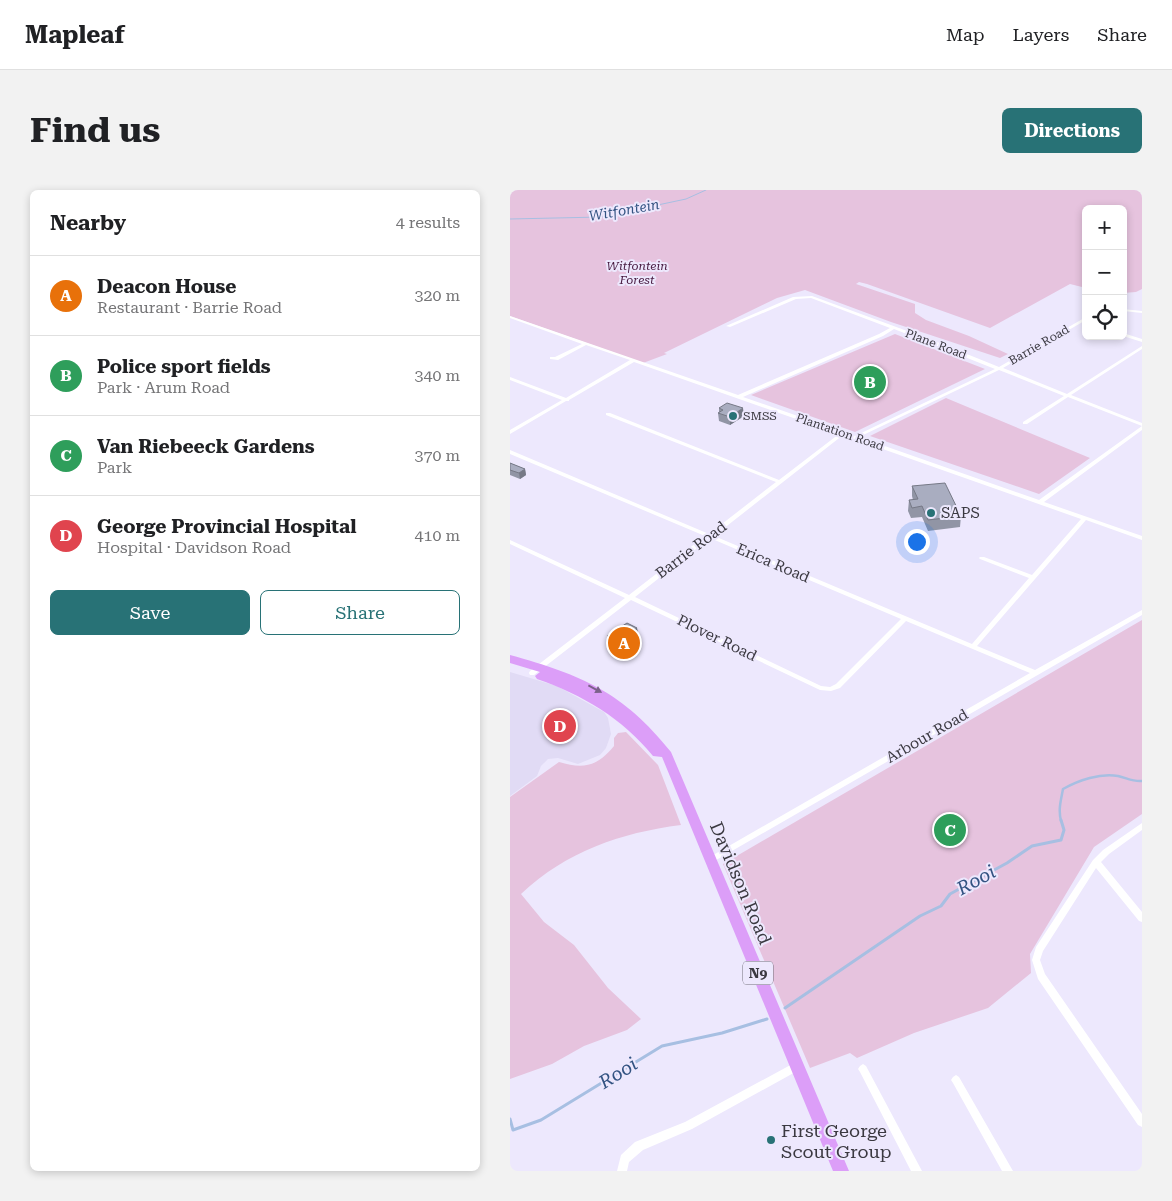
<!DOCTYPE html>
<html lang="en">
<head>
<meta charset="utf-8">
<style>
	:root { --surface:#fff; --page:#f2f2f2; --text:#202124; --muted:#757577; --line:#e0e0e0; --accent:#287276 }
	body { margin:0; font-family:"Roboto Serif",serif; background:var(--page); color:var(--text) }
	.controls { position:absolute; right:15px; top:15px; display:grid; overflow:hidden; border-radius:8px; box-shadow:0 2px 8px #0003 }
	.controls button { width:45px; height:45px; display:grid; place-items:center; padding:0; border:0; border-bottom:1px solid var(--line); background:var(--surface); color:var(--text); font:25px sans-serif }
	.you { position:absolute; left:406px; top:351px; width:18px; height:18px; margin:-12px; border:4px solid #fff; border-radius:50%; background:#1a73e8; box-shadow:0 0 0 8px #1a73e833 }
	.badge { display:grid; place-items:center; width:32px; height:32px; border-radius:50%; background:var(--accent); color:#fff; font-size:16px; font-weight:700 }
	.pin { position:absolute; translate:-50% -50%; border:2px solid #fff; box-shadow:0 1px 5px #0006 }
	.list { margin:0; padding:0; list-style:none }
	h2 { display:flex; justify-content:space-between; align-items:center; height:65px; margin:0; padding:0 20px; font-size:21px }
	h2 small { font-size:16px; font-weight:400; color:var(--muted) }
	.list li { display:grid; grid-template-columns:32px 1fr auto; gap:15px; align-items:center; box-sizing:border-box; height:80px; padding:0 20px; border-top:1px solid var(--line) }
	.list b { display:block; font-size:19px; white-space:nowrap }
	.list p { margin:0; font-size:16px; white-space:nowrap; color:var(--muted) }
	.list em { font-size:16px; font-style:normal; color:var(--muted) }
	.actions { display:flex; gap:10px; padding:15px 20px }
	.actions a { flex:1; padding:11px 0; border:1px solid var(--accent); border-radius:8px; text-align:center; font-size:18px; color:var(--accent) }
	.actions .main { background:var(--accent); color:#fff }
	.icon { flex:none; width:28px; height:28px; fill:none; stroke:currentColor; stroke-width:2; stroke-linecap:round; stroke-linejoin:round }
	.map { position:relative; flex:none; width:632px; height:981px; overflow:hidden; border-radius:8px }
	header { display:flex; align-items:center; gap:30px; box-sizing:border-box; height:70px; padding:0 25px; background:var(--surface); border-bottom:1px solid var(--line) }
	header strong { font-size:24px }
	nav { display:flex; gap:28px; margin-inline-start:auto; font-size:18px }
	.intro { display:flex; align-items:center; justify-content:space-between; box-sizing:border-box; height:120px; padding:0 30px }
	h1 { margin:0; font-size:35px }
	.button { padding:12px 22px; border-radius:8px; background:var(--accent); color:#fff; font-size:18px; font-weight:700 }
	main { display:flex; gap:30px; padding:0 30px }
	aside { flex:1; background:var(--surface); border-radius:8px; box-shadow:0 2px 8px #0003 }
	.map>svg:first-child { display:block }
</style>
</head>
<body>
<header>
<strong>Mapleaf</strong>
<nav><a>Map</a><a>Layers</a><a>Share</a></nav>
</header>
<div class="intro"><h1>Find us</h1><a class="button">Directions</a></div>
<main>
<aside>
<h2>Nearby<small>4 results</small></h2>
<ul class="list">
<li><span class="badge" style="background:#e8710a">A</span><div><b>Deacon House</b><p>Restaurant · Barrie Road</p></div><em>320 m</em></li>
<li><span class="badge" style="background:#2e9e5b">B</span><div><b>Police sport fields</b><p>Park · Arum Road</p></div><em>340 m</em></li>
<li><span class="badge" style="background:#2e9e5b">C</span><div><b>Van Riebeeck Gardens</b><p>Park</p></div><em>370 m</em></li>
<li><span class="badge" style="background:#e0444e">D</span><div><b>George Provincial Hospital</b><p>Hospital · Davidson Road</p></div><em>410 m</em></li>
</ul>
<div class="actions"><a class="main">Save</a><a>Share</a></div>
</aside>
<div class="map">
<svg width="632" height="981" viewBox="0 0 632 981">
	<rect width="100%" height="100%" fill="#ede8fd"/>
	<path fill="#e1dbf5" d="M 0,482 L 47,496 L 94,522 L 98,528 L 101,544 L 96,558 L 90,565 L 68,574 L 48,568 L 38,569 L 31,576 L 27,586 L 0,606 Z"/>
	<path fill="#e6c3de" d="M 0,0 L 632,0 L 632,99 L 626,102 L 613,103 L 613,19 L 576,19 L 576,98 L 560,94 L 480,138 L 357,94 L 349,92 L 346,94 L 405,114 L 405,123 L 416,130 L 459,146 L 498,164 L 490,168 L 381,132 L 295,100 L 267,108 L 154,163 L 157,164 L 133,173 L 0,126 Z
		M 385,144 L 475,179 L 345,242 L 241,205 Z
		M 436,208 L 580,268 L 529,304 L 360,246 Z
		M 632,430 L 632,624 L 584,657 L 520,764 L 521,783 L 478,818 L 404,843 L 347,868 L 340,863 L 300,878 L 213,674 Z
		M 116,542 L 148,575 L 171,635 C 110,643 57,661 11,704 L 34,732 L 64,755 L 98,798 L 131,829 L 117,840 L 74,856 L 42,874 L 0,889 L 0,607 L 49,572 C 73,579 87,577 104,556 L 104,548 L 108,543 Z"/>
	<g fill="none" stroke-linecap="round" stroke-linejoin="round">
		<path stroke="#a7bfe2" stroke-width="1" d="M 0,29 L 91,27 L 176,9 L 196,0"/>
		<path stroke="#a7bfe2" stroke-width="2.5" d="M 551,631 C 548,619 551,610 553,599 C 569,590 590,583 608,586 C 617,588 623,592 632,591"/>
		<path stroke="#a7bfe2" stroke-width="3" d="M 275,818 L 410,726 L 431,716 L 440,704 L 497,673 L 522,656 L 551,650 L 554,640 L 551,630
			M 0,929 L 3,940 L 31,930 L 152,856 L 212,843 L 257,829"/>
		<path fill="#fff" fill-rule="evenodd" d="M 302,106 L 427,152 L 489,177 L 576,127 L 576,130 L 493,178 L 557,204 L 632,156 L 632,159 L 561,205 L 632,233 L 632,240 L 534,312 L 632,346 L 632,350 L 576,330 L 467,456 L 525,480 L 632,420 L 632,425 L 201,673 L 198,672 L 197,670 L 198,668 L 520,483 L 396,431 L 330,498 L 321,501 L 310,500 L 121,410 L 24,485 L 20,485 L 19,483 L 20,481 L 115,408 L 0,354 L 0,350 L 119,405 L 195,346 L 0,264 L 0,260 L 199,344 L 266,292 L 96,225 L 96,223 L 100,223 L 269,290 L 329,244 L 124,172 L 59,210 L 59,211 L 56,211 L 0,244 L 0,240 L 52,210 L 0,190 L 0,187 L 56,208 L 120,170 L 76,155 L 48,170 L 40,169 L 40,167 L 45,167 L 72,154 L 0,128 L 0,126 L 228,205 L 369,144 L 380,138 L 301,108 L 286,109 L 220,137 L 216,136 L 283,107 ZM 384,139 L 485,179 L 345,246 L 233,207 L 373,146 ZM 489,180 L 554,206 L 513,232 L 513,234 L 517,234 L 558,207 L 632,236 L 529,310 L 349,247 ZM 333,245 L 571,329 L 522,385 L 474,367 L 470,367 L 469,368 L 470,369 L 519,388 L 462,454 L 204,346 ZM 200,348 L 391,429 L 326,494 L 320,497 L 311,496 L 125,407 Z
			M 613,119 L 632,121 L 632,123 L 613,121 Z
			M 613,143 L 632,149 L 632,152 L 613,146 Z
			M 632,633 L 632,640 L 599,664 L 591,672 L 632,722 L 632,732 L 629,731 L 586,678 L 533,761 L 530,770 L 535,784 L 632,924 L 632,937 L 628,935 L 528,789 L 522,770 L 526,757 L 583,670 L 593,660 Z
			M 286,872 L 289,874 L 291,877 L 289,880 L 182,939 L 133,960 L 119,972 L 117,981 L 107,981 L 111,965 L 125,952 L 175,932 Z
			M 353,874 L 356,876 L 412,981 L 401,981 L 350,882 L 348,879 L 350,876 Z
			M 446,885 L 449,887 L 503,981 L 492,981 L 443,893 L 441,890 L 443,887 Z"/>
		<path fill="#dc9ef8" fill-rule="evenodd" d="M 0,465 C 72,485 113,502 161,562 L 339,981 L 323,981 L 152,567 L 143,566 C 112,528 73,505 27,489 L 25,486 L 30,482 L 0,473 Z"/>
	</g>
	<path fill="#9195a5" d="M 209,218 L 234,226 L 220,235 L 209,231 L 208,223 L 209,223 Z
		M 0,273 L 15,279 L 16,285 L 10,289 L 0,285 Z
		M 402,296 L 451,326 L 450,337 L 418,341 L 412,327 L 401,328 L 398,321 L 399,310 L 403,310 L 402,306 Z
		M 127,438 L 129,452 L 114,464 L 98,454 L 97,446 Z"/>
	<path fill="#767986" d="M 233,218 L 234,226 L 220,235 L 220,227 Z
		M 15,279 L 16,285 L 10,289 L 9,283 Z
		M 127,438 L 129,452 L 114,464 L 113,456 L 123,441 Z"/>
	<path fill="#a9adc0" stroke="#767986" d="M 217,213 L 233,218 L 220,227 L 208,223 L 213,220 L 209,218 Z
		M 0,273 L 15,279 L 9,283 L 0,280 Z
		M 435,293 L 451,326 L 418,330 L 412,316 L 402,318 L 399,310 L 408,309 L 402,296 Z
		M 117,433 L 127,438 L 123,441 L 128,444 L 113,456 L 97,446 Z"/>
	<defs><path id="oneway-solid" d="M-6-.8H1V-3.2L6.5 0L1 3.2V.8H-6Z" transform="scale(1.25)"/></defs>
	<use fill="#7b618a" href="#oneway-solid" transform="translate(85 499) rotate(28)"/>
	<g fill="#287276" stroke="#ede8fd" stroke-width="2">
		<circle cx="223" cy="226" r="5"/>
		<circle cx="421" cy="323" r="5"/>
		<circle cx="261" cy="950" r="5"/>
	</g>
	<g text-anchor="middle" dominant-baseline="central" stroke-width="4" stroke-linejoin="round" paint-order="stroke">
		<g font-size="12" font-style="italic" fill="#471a40" stroke="#ede8fd">
			<text x="127" y="76">Witfontein<tspan x="127" dy="14">Forest</tspan></text>
		</g>
		<g font-size="12" fill="#3b3941" stroke="#ede8fd">
			<text transform="translate(426 154) rotate(21)">Plane Road</text>
			<text transform="translate(529 155) rotate(-30)">Barrie Road</text>
			<text transform="translate(330 242) rotate(19)">Plantation Road</text>
		</g>
		<g font-size="12" fill="#3b3941" stroke="#ede8fd" text-anchor="start">
			<text x="233" y="226">SMSS</text>
		</g>
		<g font-size="14" font-style="italic" fill="#335382" stroke="#ede8fd">
			<text transform="translate(114 20) rotate(-10)">Witfontein</text>
		</g>
		<rect fill="#ede8fd" stroke="#706e79" stroke-width="1" x="233" y="771.5" width="30" height="23" rx="4"/>
		<g font-size="14" font-weight="bold" fill="#3b3941">
			<text x="248" y="783">N9</text>
		</g>
		<g font-size="15" fill="#3b3941" stroke="#ede8fd" text-anchor="start">
			<text x="431" y="323">SAPS</text>
		</g>
		<g font-size="15" fill="#3b3941" stroke="#ede8fd">
			<text transform="translate(181 360) rotate(-37)">Barrie Road</text>
			<text transform="translate(263 373) rotate(23)">Erica Road</text>
			<text transform="translate(207 448) rotate(26)">Plover Road</text>
			<text transform="translate(417 546) rotate(-30)">Arbour Road</text>
		</g>
		<g font-size="18" fill="#3b3941" stroke="#ede8fd">
			<text transform="translate(231 693) rotate(67)">Davidson Road</text>
		</g>
		<g font-size="18" fill="#3b3941" stroke="#ede8fd" text-anchor="start">
			<text x="271" y="940">First George<tspan x="271" dy="21">Scout Group</tspan></text>
		</g>
		<g font-size="19" font-style="italic" fill="#335382" stroke="#ede8fd">
			<text transform="translate(466 690) rotate(-29)">Rooi</text>
			<text transform="translate(108 883) rotate(-32)">Rooi</text>
		</g>
	</g>
</svg>
<div class="controls">
<button>+</button>
<button>−</button>
<button><svg class="icon" aria-label="locate" viewBox="0 0 24 24"><circle cx="12" cy="12" r="6"/><path d="M12 2v4M12 18v4M2 12h4M18 12h4"/></svg></button>
</div>
<div class="you"></div>
<div class="pin badge" style="left:114px;top:453px;background:#e8710a">A</div>
<div class="pin badge" style="left:360px;top:192px;background:#2e9e5b">B</div>
<div class="pin badge" style="left:440px;top:640px;background:#2e9e5b">C</div>
<div class="pin badge" style="left:50px;top:536px;background:#e0444e">D</div>
</div>
</main>
</body>
</html>
